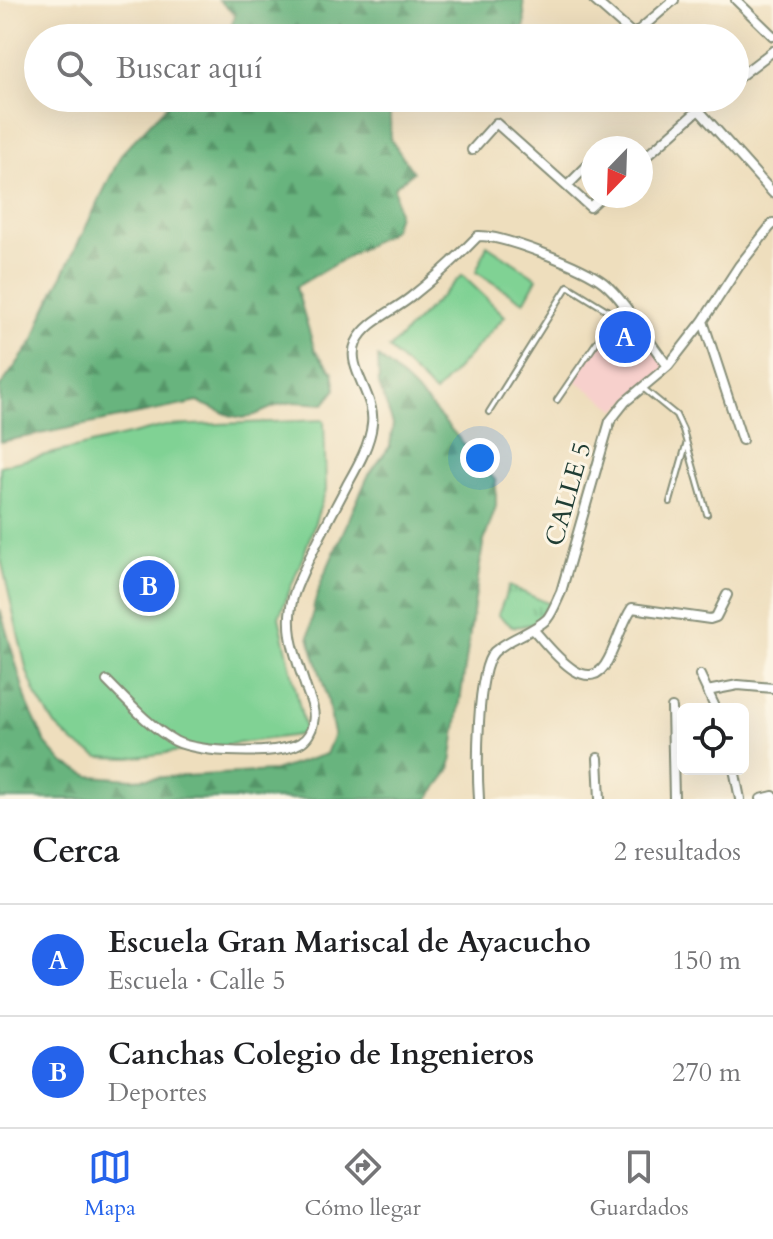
<!DOCTYPE html>
<html lang="es">
<head>
<meta charset="utf-8">
<style>
	:root { --surface:#fff; --page:#f2f2f2; --text:#202124; --muted:#757577; --line:#e0e0e0; --accent:#2563eb }
	body { margin:0; font-family:Cardo,serif; background:var(--page); color:var(--text) }
	.controls { position:absolute; right:24px; bottom:24px; display:grid; overflow:hidden; border-radius:12px; box-shadow:0 8px 32px #0002 }
	.controls button { width:72px; height:72px; display:grid; place-items:center; padding:0; border:0; border-bottom:2px solid var(--line); background:var(--surface); color:var(--text); font:40px sans-serif }
	.compass { position:absolute; left:581px; top:136px; width:72px; height:72px; border-radius:50%; background:var(--surface); box-shadow:0 8px 32px #0002; rotate:203deg }
	.you { position:absolute; left:480px; top:458px; width:28px; height:28px; margin:-20px; border:6px solid #fff; border-radius:50%; background:#1a73e8; box-shadow:0 0 0 12px #1a73e833 }
	.badge { display:grid; place-items:center; width:52px; height:52px; border-radius:50%; background:var(--accent); color:#fff; font-size:26px; font-weight:700 }
	.pin { position:absolute; translate:-50% -50%; border:4px solid #fff; box-shadow:0 2px 8px #0006 }
	.list { margin:0; padding:0; list-style:none }
	h2 { display:flex; justify-content:space-between; align-items:center; height:104px; margin:0; padding:0 32px; font-size:34px }
	h2 small { font-size:26px; font-weight:400; color:var(--muted) }
	.list li { display:grid; grid-template-columns:52px 1fr auto; gap:24px; align-items:center; box-sizing:border-box; height:112px; padding:0 32px; border-top:2px solid var(--line) }
	.list b { display:block; font-size:30px; white-space:nowrap }
	.list p { margin:0; font-size:26px; white-space:nowrap; color:var(--muted) }
	.list em { font-size:26px; font-style:normal; color:var(--muted) }
	.icon { flex:none; width:44px; height:44px; fill:none; stroke:currentColor; stroke-width:2; stroke-linecap:round; stroke-linejoin:round }
	.map { position:relative; flex:none; width:773px; height:799px; overflow:hidden }
	.search { position:absolute; background:var(--surface); box-shadow:0 8px 32px #0002; left:24px; right:24px; top:24px; height:88px; display:flex; align-items:center; gap:20px; box-sizing:border-box; padding:0 28px; border-radius:44px; color:var(--muted); font-size:30px }
	.sheet { height:328px; background:var(--surface) }
	nav { display:flex; justify-content:space-around; align-items:center; box-sizing:border-box; height:112px; border-top:2px solid var(--line); background:var(--surface); font-size:22px; color:var(--muted) }
	nav a { display:grid; justify-items:center; gap:4px }
	nav .on { color:var(--accent) }
	.map>svg:first-child { display:block }
</style>
</head>
<body>
<div class="map">
<svg width="773" height="799" viewBox="0 0 773 799">
	<defs>
		<pattern id="forest-firs" width="22" height="20" patternUnits="userSpaceOnUse" patternTransform="scale(2)"><rect width="22" height="20" fill="#68b47e"/><path d="M5 1l3.5 6h-7zM16 11l3.5 6h-7z" fill="#559468"/></pattern>
		<pattern id="park-tufts" width="24" height="20" patternUnits="userSpaceOnUse" patternTransform="scale(2)"><rect width="24" height="20" fill="#80d294"/><path d="M3 7l-1-3M5 7V3M7 7l1-3M15 17l-1-3M17 17v-4M19 17l1-3" fill="none" stroke="#68ac7a"/></pattern>
	</defs>
	<rect width="100%" height="100%" fill="#fcf5e5"/>
	<filter id="ink" filterUnits="userSpaceOnUse"><feTurbulence type="fractalNoise" baseFrequency=".0125" numOctaves="2"/><feDisplacementMap in="SourceGraphic" scale="16" xChannelSelector="R" yChannelSelector="G"/><feConvolveMatrix kernelMatrix="1 2 1 2 8 2 1 2 1" color-interpolation-filters="sRGB"/></filter>
	<filter id="wash" filterUnits="userSpaceOnUse"><feTurbulence type="fractalNoise" baseFrequency=".006" numOctaves="4" result="noise"/><feDisplacementMap in="SourceGraphic" scale="32" xChannelSelector="R" yChannelSelector="G"/><feGaussianBlur stdDeviation="1.8" result="paint"/><feColorMatrix in="noise" values="0 0 0 0 0 0 0 0 0 0 0 0 0 0 0 0 0 1.4 0 .05"/><feComposite in="paint" operator="in"/></filter>
	<g filter="url(#wash)">
		<rect width="100%" height="100%" fill="#eedebd"/>
		<path fill="#f7d0cc" d="M 625,308 L 668,366 L 617,410 L 572,378 Z"/>
		<path fill="#80d294" stroke="#508864" stroke-width="2" d="M 487,245 L 537,278 L 524,302 L 476,272 Z
			M 462,275 L 505,316 L 435,393 L 389,349 Z
			M 324,420 L 326,490 L 304,554 L 279,617 L 306,734 L 130,758 L 99,757 L 75,744 L 55,725 L 37,696 L 27,672 L 0,555 L 0,466 L 165,426 Z"/>
		<path fill="url(#forest-firs)" stroke="#447859" stroke-width="2" d="M 219,0 L 523,0 L 525,25 L 517,38 L 227,38 L 235,15 Z
			M 174,98 L 389,98 L 391,140 L 413,172 L 394,187 L 398,214 L 393,230 L 296,287 L 315,351 L 333,372 L 336,389 L 324,404 L 294,402 L 278,405 L 255,415 L 242,418 L 229,415 L 198,402 L 0,442 L 0,387 L 34,340 L 42,317 L 122,153 Z
			M 378,357 C 422,391 459,440 496,481 L 496,506 L 483,544 L 450,770 L 428,799 L 0,799 L 0,609 L 28,705 L 46,744 L 63,763 L 90,776 L 132,779 L 274,771 L 326,754 L 334,734 L 327,696 L 309,637 L 314,605 L 321,582 L 368,476 L 390,446 L 393,424 L 379,385 Z"/>
		<path fill="url(#park-tufts)" stroke="#508864" stroke-width="2" d="M 509,586 L 550,604 C 543,624 533,625 513,627 L 498,615 Z"/>
	</g>
	<g filter="url(#ink)">
		<g fill="none" stroke-linecap="round" stroke-linejoin="round">
			<defs>
				<path id="service" d="M 644,389 L 676,415 L 683,430 L 707,514
					M 557,400 L 622,305
					M 489,412 L 568,286 L 615,315
					M 670,502 L 686,445"/>
				<path id="minor" d="M 594,0 L 635,36
					M 736,0 L 773,36
					M 630,38 L 674,0
					M 735,80 L 773,51
					M 688,98 L 773,193
					M 472,150 L 496,123 L 590,207 L 602,196
					M 641,161 L 712,98
					M 567,186 L 593,160
					M 703,321 L 742,440
					M 533,629 C 549,647 588,701 608,660 C 617,643 621,625 632,608 L 710,619 L 716,617 L 727,595
					M 700,675 L 716,709
					M 107,681 C 128,702 149,726 175,741 C 198,753 277,756 300,743 C 307,739 312,731 313,723 C 316,711 310,699 306,688 C 296,657 283,628 294,594 C 306,560 330,518 347,485 C 357,467 370,445 372,424 C 376,396 345,367 356,343 C 365,322 394,311 411,297 C 435,278 457,258 478,236 C 503,235 584,267 604,283 C 626,301 648,342 668,366
					M 707,691 L 738,685 L 773,688
					M 672,708 L 674,799
					M 598,758 L 600,799
					M 734,769 L 740,799
					M 479,799 C 477,771 476,671 494,652 C 509,638 532,633 547,619 C 553,612 557,600 561,592 L 610,421 L 625,402 L 668,366 L 703,321 L 739,266 L 773,223
					M 761,799 L 773,796"/>
			</defs>
			<use href="#service" stroke="#868e78" stroke-width="8"/>
			<use href="#minor" stroke="#868e78" stroke-width="12"/>
			<use href="#service" stroke="#fff" stroke-width="4"/>
			<use href="#minor" stroke="#fff" stroke-width="8"/>
		</g>
	</g>
	<g text-anchor="middle" dominant-baseline="central" stroke-width="6" stroke-linejoin="round" paint-order="stroke">
		<g font-size="26" fill="#1f3d34" stroke="#fcf5e5">
			<text transform="translate(568 494) rotate(-74)">CALLE 5</text>
		</g>
	</g>
</svg>
<div class="controls">
<button><svg class="icon" aria-label="locate" viewBox="0 0 24 24"><circle cx="12" cy="12" r="6"/><path d="M12 2v4M12 18v4M2 12h4M18 12h4"/></svg></button>
</div>
<svg class="compass" viewBox="-18 -18 36 36"><path d="M0-13l5 13h-10z" fill="#e53935"/><path d="M0 13l5-13h-10z" fill="#757577"/></svg>
<div class="you"></div>
<div class="pin badge" style="left:625px;top:337px">A</div>
<div class="pin badge" style="left:149px;top:586px">B</div>
<div class="search"><svg class="icon" aria-label="search" viewBox="0 0 24 24"><circle cx="10" cy="10" r="6"/><path d="M15 15l6 6"/></svg>Buscar aquí</div>
</div>
<section class="sheet">
<h2>Cerca<small>2 resultados</small></h2>
<ul class="list">
<li><span class="badge">A</span><div><b>Escuela Gran Mariscal de Ayacucho</b><p>Escuela · Calle 5</p></div><em>150 m</em></li>
<li><span class="badge">B</span><div><b>Canchas Colegio de Ingenieros</b><p>Deportes</p></div><em>270 m</em></li>
</ul>
</section>
<nav>
<a class="on"><svg class="icon" aria-label="map" viewBox="0 0 24 24"><path d="M3 6l6-2 6 2 6-2v14l-6 2-6-2-6 2zM9 4v14M15 6v14"/></svg>Mapa</a>
<a><svg class="icon" aria-label="directions" viewBox="0 0 24 24"><path d="M12 3l9 9-9 9-9-9zM9 14v-3h6M13 9l2 2-2 2"/></svg>Cómo llegar</a>
<a><svg class="icon" aria-label="saved" viewBox="0 0 24 24"><path d="M7 4h10v16l-5-4-5 4z"/></svg>Guardados</a>
</nav>
</body>
</html>
